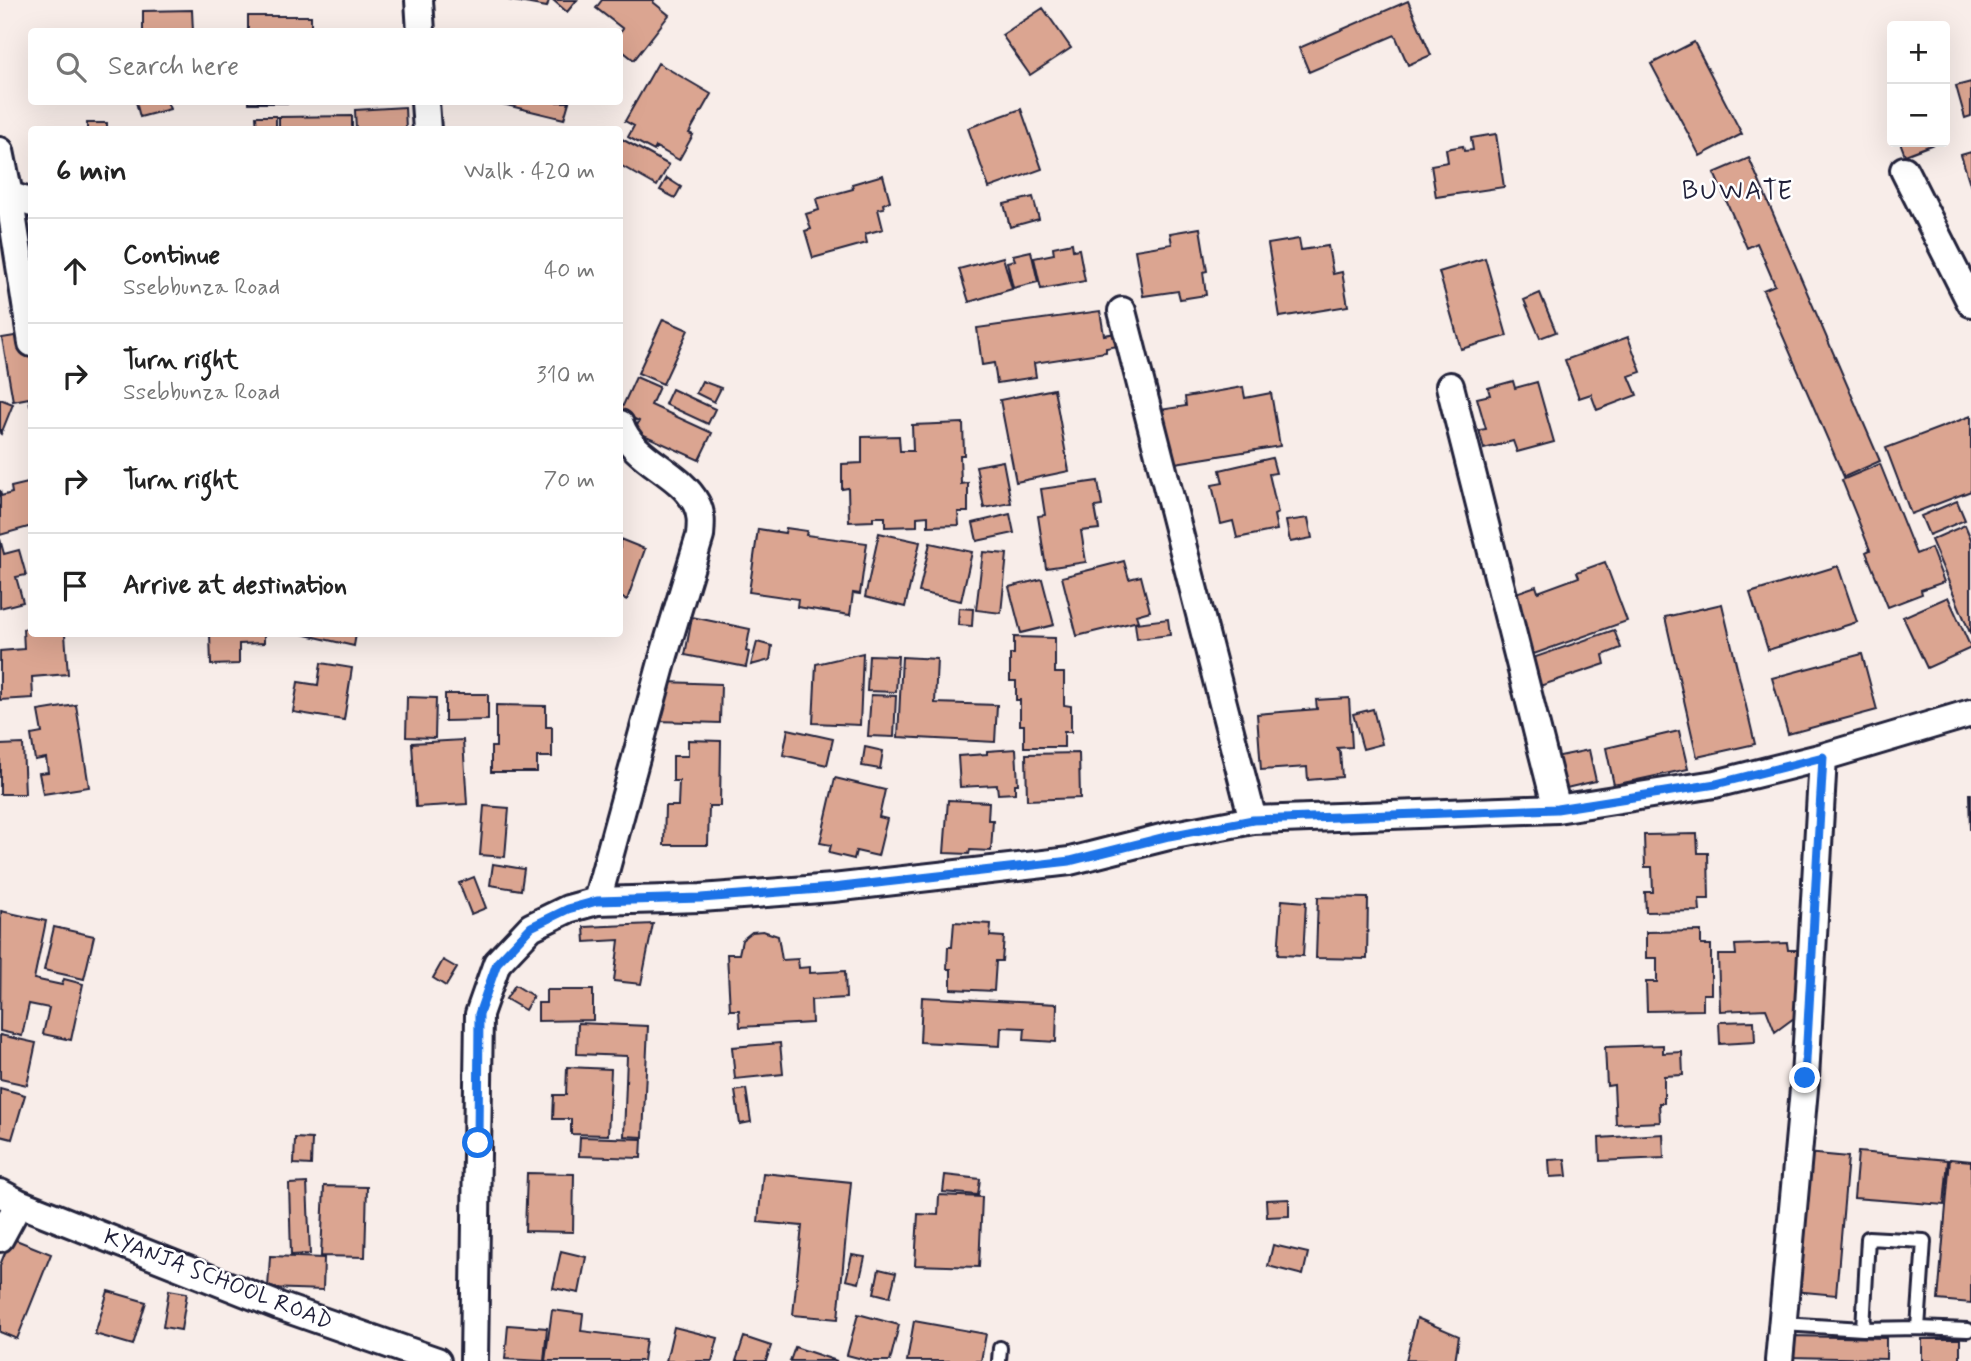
<!DOCTYPE html>
<html lang="en">
<head>
<meta charset="utf-8">
<style>
	:root { --surface:#fff; --page:#f2f2f2; --text:#222; --muted:#767676; --line:#e0e0e0 }
	body { margin:0; font-family:Mynerve,sans-serif; background:var(--page); color:var(--text) }
	.controls { position:absolute; right:21px; top:21px; display:grid; overflow:hidden; border-radius:7px; box-shadow:0 7px 28px #0002 }
	.controls button { width:63px; height:63px; display:grid; place-items:center; padding:0; border:0; border-bottom:2px solid var(--line); background:var(--surface); color:var(--text); font:35px sans-serif }
	.stop { position:absolute; width:21px; height:21px; margin:-16px; border:5px solid #1a73e8; border-radius:50%; background:#fff }
	.stop.end { background:#1a73e8; border-color:#fff; box-shadow:0 2px 7px #0008 }
	.list { margin:0; padding:0; list-style:none }
	h2 { display:flex; justify-content:space-between; align-items:center; height:91px; margin:0; padding:0 28px; font-size:30px }
	h2 small { font-size:23px; font-weight:400; color:var(--muted) }
	.list li { display:grid; grid-template-columns:46px 1fr auto; gap:21px; align-items:center; box-sizing:border-box; height:105px; padding:0 28px; border-top:2px solid var(--line) }
	.list b { display:block; font-size:26px; white-space:nowrap }
	.list p { margin:0; font-size:23px; white-space:nowrap; color:var(--muted) }
	.list em { font-size:23px; font-style:normal; color:var(--muted) }
	.icon { flex:none; width:38px; height:38px; fill:none; stroke:currentColor; stroke-width:2; stroke-linecap:round; stroke-linejoin:round }
	.map { position:relative; flex:none; width:1971px; height:1361px; overflow:hidden }
	.search { position:absolute; background:var(--surface); box-shadow:0 7px 28px #0002; left:28px; top:28px; width:595px; height:77px; display:flex; align-items:center; gap:18px; box-sizing:border-box; padding:0 24px; border-radius:7px; color:var(--muted); font-size:26px }
	.panel { position:absolute; background:var(--surface); box-shadow:0 7px 28px #0002; left:28px; top:126px; width:595px; height:511px; border-radius:7px }
	.map>svg:first-child { display:block }
</style>
</head>
<body>
<div class="map">
<svg width="1971" height="1361" viewBox="0 0 1971 1361">
	<rect width="100%" height="100%" fill="#f8ede9"/>
	<filter id="ink" filterUnits="userSpaceOnUse"><feTurbulence type="fractalNoise" baseFrequency=".0143" numOctaves="2"/><feDisplacementMap in="SourceGraphic" scale="14" xChannelSelector="R" yChannelSelector="G"/><feConvolveMatrix kernelMatrix="1 2 1 2 8 2 1 2 1" color-interpolation-filters="sRGB"/></filter>
	<g filter="url(#ink)">
		<path fill="#dba591" stroke="#22223b" stroke-width="2" d="M 508,0 L 549,0 L 547,7 Z
			M 553,0 L 577,0 L 567,12 Z
			M 602,0 L 654,0 L 653,2 L 669,15 L 634,60 L 620,49 L 620,33 L 623,29 L 596,8 Z
			M 1408,1 L 1431,55 L 1408,65 L 1395,35 L 1309,72 L 1299,48 Z
			M 1043,8 L 1071,48 L 1030,75 L 1002,35 Z
			M 192,10 L 193,32 L 143,32 L 143,11 Z
			M 248,16 L 311,16 L 311,31 L 328,32 L 248,32 Z
			M 1694,42 L 1742,134 L 1700,156 L 1651,64 Z
			M 658,63 L 711,94 L 689,133 L 693,135 L 679,160 L 656,147 L 654,151 L 628,137 L 634,126 L 625,121 Z
			M 1971,82 L 1971,116 L 1965,118 L 1956,86 Z
			M 136,102 L 167,102 L 170,109 L 140,117 Z
			M 249,102 L 311,102 L 311,103 L 249,103 Z
			M 494,102 L 569,102 L 564,119 Z
			M 405,107 L 406,130 L 356,130 L 355,110 Z
			M 1021,109 L 1042,169 L 989,188 L 968,128 Z
			M 256,116 L 276,116 L 276,130 L 257,130 Z
			M 352,116 L 352,130 L 279,130 L 279,117 Z
			M 87,123 L 107,123 L 107,130 L 87,130 Z
			M 1496,134 L 1504,187 L 1436,197 L 1431,165 L 1448,162 L 1446,149 L 1463,146 L 1464,151 L 1473,150 L 1471,138 Z
			M 620,138 L 669,165 L 657,186 L 620,165 Z
			M 1900,142 L 1933,142 L 1934,144 L 1905,155 Z
			M 1971,152 L 1971,187 L 1961,155 Z
			M 1749,158 L 1880,461 L 1844,477 L 1763,290 L 1775,285 L 1757,243 L 1747,248 L 1714,173 Z
			M 883,175 L 890,201 L 883,204 L 884,208 L 878,209 L 883,229 L 865,234 L 867,243 L 813,258 L 805,231 L 811,229 L 806,214 L 819,210 L 816,199 L 853,189 L 852,184 Z
			M 667,178 L 681,187 L 675,198 L 660,190 Z
			M 1033,197 L 1039,219 L 1010,227 L 1004,204 Z
			M 1200,228 L 1207,271 L 1203,272 L 1206,295 L 1180,299 L 1178,291 L 1143,296 L 1135,250 L 1172,244 L 1170,233 Z
			M 1299,239 L 1301,250 L 1328,246 L 1333,274 L 1342,272 L 1348,306 L 1280,317 L 1268,244 Z
			M 1072,243 L 1073,250 L 1079,249 L 1085,281 L 1041,289 L 1034,258 L 1054,254 L 1053,247 Z
			M 1031,251 L 1038,282 L 1013,288 L 1007,262 L 1015,260 L 1013,255 Z
			M 1003,257 L 1012,289 L 969,302 L 959,269 Z
			M 1485,258 L 1507,336 L 1461,349 L 1439,272 Z
			M 1540,293 L 1556,332 L 1540,338 L 1524,300 Z
			M 1100,311 L 1104,335 L 1116,333 L 1118,346 L 1106,348 L 1106,352 L 1034,363 L 1036,377 L 997,383 L 994,363 L 982,365 L 977,328 Z
			M 663,319 L 688,330 L 663,384 L 638,373 Z
			M 27,334 L 32,366 L 32,405 L 30,405 L 29,398 L 13,401 L 2,338 Z
			M 1628,337 L 1641,372 L 1629,376 L 1637,395 L 1597,410 L 1591,394 L 1579,398 L 1565,360 Z
			M 636,377 L 659,387 L 651,405 L 712,433 L 699,460 L 635,431 L 639,421 L 620,412 Z
			M 702,381 L 721,388 L 714,402 L 696,393 Z
			M 1513,381 L 1515,388 L 1537,382 L 1554,442 L 1517,452 L 1513,441 L 1484,449 L 1479,430 L 1486,429 L 1477,398 L 1490,395 L 1488,388 Z
			M 1243,387 L 1245,398 L 1271,393 L 1280,446 L 1169,464 L 1160,410 L 1186,406 L 1185,397 Z
			M 672,389 L 715,409 L 708,424 L 665,404 Z
			M 1054,389 L 1069,471 L 1016,482 L 1000,400 Z
			M 0,399 L 13,404 L 1,434 L 0,433 Z
			M 1971,416 L 1971,491 L 1911,514 L 1886,448 Z
			M 963,423 L 964,455 L 960,455 L 961,484 L 968,483 L 968,512 L 958,512 L 959,525 L 928,526 L 928,516 L 917,517 L 917,526 L 885,527 L 885,517 L 873,517 L 873,521 L 849,522 L 848,488 L 842,489 L 842,464 L 862,463 L 862,437 L 899,436 L 900,451 L 913,451 L 912,425 Z
			M 1272,458 L 1276,473 L 1269,474 L 1278,513 L 1274,515 L 1277,530 L 1237,538 L 1233,521 L 1221,524 L 1212,485 L 1223,483 L 1220,470 Z
			M 1003,461 L 1011,503 L 984,508 L 976,466 Z
			M 1880,464 L 1916,554 L 1931,548 L 1944,582 L 1921,590 L 1922,594 L 1888,607 L 1866,552 L 1870,550 L 1842,480 Z
			M 1098,481 L 1102,506 L 1095,507 L 1099,529 L 1081,531 L 1086,562 L 1046,568 L 1038,516 L 1045,515 L 1041,489 Z
			M 32,482 L 32,526 L 0,535 L 0,490 L 1,496 L 12,493 L 11,487 Z
			M 1957,501 L 1965,520 L 1929,535 L 1921,516 Z
			M 1010,514 L 1014,533 L 977,541 L 973,523 Z
			M 1308,518 L 1312,538 L 1290,542 L 1286,521 Z
			M 1965,525 L 1971,539 L 1971,635 L 1931,540 Z
			M 786,528 L 807,531 L 806,535 L 867,543 L 860,594 L 853,593 L 850,615 L 797,607 L 798,599 L 749,592 L 758,529 L 785,533 Z
			M 879,533 L 920,542 L 905,607 L 865,597 Z
			M 0,539 L 4,554 L 19,550 L 26,575 L 16,577 L 23,602 L 0,608 Z
			M 620,539 L 645,549 L 627,600 L 620,597 Z
			M 930,543 L 972,552 L 961,601 L 919,592 Z
			M 983,552 L 1007,554 L 1001,613 L 976,610 Z
			M 1124,561 L 1129,579 L 1141,576 L 1150,611 L 1136,615 L 1138,621 L 1077,636 L 1062,577 Z
			M 1605,562 L 1627,621 L 1531,655 L 1510,595 L 1536,586 L 1538,592 L 1579,577 L 1577,572 Z
			M 1838,566 L 1857,622 L 1768,650 L 1750,593 Z
			M 1042,579 L 1054,625 L 1021,633 L 1009,587 Z
			M 1948,597 L 1971,648 L 1927,668 L 1903,617 Z
			M 1722,604 L 1755,744 L 1697,757 L 1665,617 Z
			M 959,608 L 973,609 L 972,626 L 958,625 Z
			M 692,617 L 750,629 L 746,651 L 749,652 L 746,667 L 685,655 Z
			M 1168,619 L 1170,635 L 1137,639 L 1135,623 Z
			M 32,628 L 32,634 L 65,634 L 68,674 L 32,677 L 33,698 L 0,700 L 0,651 L 24,649 L 23,629 Z
			M 1614,630 L 1621,648 L 1603,655 L 1605,664 L 1534,688 L 1524,661 Z
			M 210,634 L 264,634 L 264,643 L 239,644 L 239,664 L 211,665 Z
			M 302,634 L 356,634 L 354,646 Z
			M 1014,637 L 1055,638 L 1055,673 L 1064,673 L 1064,705 L 1071,706 L 1071,732 L 1064,732 L 1064,747 L 1024,747 L 1024,725 L 1020,725 L 1020,700 L 1016,700 L 1016,681 L 1010,681 L 1010,654 L 1014,654 Z
			M 757,642 L 772,646 L 770,660 L 751,665 Z
			M 863,653 L 860,725 L 813,723 L 816,664 Z
			M 1862,654 L 1877,710 L 1788,734 L 1772,678 Z
			M 869,655 L 898,656 L 896,692 L 867,691 Z
			M 902,657 L 937,659 L 935,703 L 997,705 L 995,742 L 898,737 Z
			M 321,663 L 352,668 L 344,720 L 293,712 L 298,682 L 318,685 Z
			M 665,682 L 721,684 L 720,723 L 657,721 Z
			M 445,694 L 488,694 L 488,720 L 445,721 Z
			M 871,695 L 896,696 L 894,737 L 868,736 Z
			M 407,697 L 436,698 L 435,738 L 406,737 Z
			M 1349,698 L 1352,747 L 1337,748 L 1340,752 L 1342,777 L 1308,780 L 1307,767 L 1261,770 L 1257,714 L 1317,709 L 1316,700 Z
			M 76,705 L 89,787 L 43,794 L 39,773 L 48,772 L 46,758 L 35,760 L 31,735 L 42,733 L 38,711 Z
			M 496,705 L 546,706 L 546,727 L 552,727 L 552,757 L 537,757 L 537,772 L 491,772 L 491,747 L 496,747 Z
			M 1373,709 L 1382,744 L 1363,749 L 1353,714 Z
			M 788,729 L 833,739 L 827,765 L 783,755 Z
			M 1679,731 L 1688,769 L 1614,785 L 1606,748 Z
			M 463,740 L 467,804 L 416,807 L 412,743 Z
			M 688,740 L 721,741 L 720,806 L 709,806 L 708,845 L 664,845 L 665,806 L 678,806 L 679,781 L 673,781 L 673,756 L 688,756 Z
			M 23,744 L 25,794 L 0,794 L 0,745 Z
			M 865,747 L 883,751 L 880,769 L 862,766 Z
			M 1016,749 L 1018,784 L 1015,784 L 1015,793 L 998,794 L 997,785 L 960,787 L 958,756 L 987,754 L 987,751 Z
			M 1589,750 L 1596,781 L 1562,789 L 1555,757 Z
			M 1079,753 L 1080,798 L 1027,800 L 1026,754 Z
			M 835,778 L 885,790 L 879,817 L 887,819 L 878,856 L 856,851 L 854,859 L 829,853 L 831,845 L 820,843 Z
			M 1969,794 L 1971,794 L 1971,829 L 1970,829 Z
			M 948,800 L 989,802 L 988,820 L 993,820 L 991,851 L 970,850 L 969,854 L 944,853 Z
			M 484,806 L 509,808 L 505,857 L 480,855 Z
			M 1697,834 L 1698,853 L 1708,853 L 1709,899 L 1699,899 L 1700,911 L 1646,912 L 1645,892 L 1653,892 L 1652,867 L 1645,867 L 1644,835 Z
			M 493,864 L 524,869 L 521,890 L 490,885 Z
			M 474,877 L 486,908 L 471,914 L 459,883 Z
			M 1318,897 L 1368,898 L 1367,959 L 1316,958 Z
			M 1282,900 L 1306,902 L 1303,956 L 1278,955 Z
			M 1,911 L 46,921 L 34,979 L 62,985 L 64,979 L 83,984 L 71,1040 L 43,1034 L 49,1008 L 29,1004 L 22,1036 L 0,1031 Z
			M 954,922 L 991,924 L 990,936 L 1004,937 L 1002,961 L 996,961 L 994,991 L 951,989 L 951,969 L 947,969 L 948,947 L 952,947 Z
			M 653,924 L 641,984 L 614,981 L 619,940 L 585,942 L 584,927 Z
			M 54,927 L 94,936 L 84,979 L 44,970 Z
			M 763,931 L 778,936 L 782,960 L 798,959 L 799,968 L 810,967 L 810,973 L 845,971 L 846,998 L 811,1000 L 812,1023 L 740,1027 L 739,1010 L 730,1010 L 727,954 L 739,954 L 742,940 L 752,932 Z
			M 1701,931 L 1701,945 L 1711,945 L 1711,994 L 1703,994 L 1703,1010 L 1647,1011 L 1646,982 L 1657,982 L 1657,958 L 1646,958 L 1646,932 Z
			M 1787,943 L 1788,950 L 1802,950 L 1802,1012 L 1775,1032 L 1766,1009 L 1720,1011 L 1718,955 L 1736,955 L 1735,945 Z
			M 443,960 L 457,968 L 446,986 L 433,978 Z
			M 515,985 L 533,996 L 525,1010 L 506,999 Z
			M 546,990 L 593,990 L 593,1020 L 538,1021 L 538,1003 L 546,1003 Z
			M 922,997 L 1057,1004 L 1056,1042 L 1024,1040 L 1025,1028 L 1001,1027 L 1000,1046 L 920,1042 Z
			M 1754,1021 L 1755,1042 L 1720,1044 L 1719,1022 Z
			M 578,1023 L 648,1026 L 643,1137 L 624,1136 L 627,1056 L 577,1054 Z
			M 0,1035 L 36,1043 L 27,1085 L 0,1079 Z
			M 780,1043 L 783,1074 L 735,1079 L 732,1047 Z
			M 1663,1045 L 1663,1053 L 1682,1052 L 1683,1075 L 1664,1076 L 1664,1103 L 1659,1103 L 1660,1122 L 1616,1124 L 1614,1085 L 1607,1086 L 1605,1047 Z
			M 567,1067 L 611,1069 L 608,1135 L 571,1134 L 571,1119 L 553,1119 L 554,1095 L 566,1095 Z
			M 0,1088 L 25,1095 L 12,1139 L 0,1136 Z
			M 746,1089 L 751,1122 L 740,1124 L 735,1091 Z
			M 1663,1134 L 1664,1158 L 1600,1161 L 1599,1138 Z
			M 580,1137 L 642,1139 L 641,1158 L 579,1156 Z
			M 295,1138 L 312,1139 L 311,1165 L 294,1164 Z
			M 1858,1152 L 1948,1160 L 1944,1205 L 1854,1198 Z
			M 1806,1153 L 1848,1157 L 1836,1295 L 1794,1291 Z
			M 1565,1159 L 1567,1176 L 1550,1177 L 1549,1160 Z
			M 1950,1159 L 1971,1161 L 1971,1303 L 1938,1300 Z
			M 527,1173 L 574,1174 L 573,1232 L 525,1231 Z
			M 763,1173 L 851,1182 L 838,1319 L 793,1315 L 802,1226 L 758,1222 Z
			M 945,1175 L 980,1179 L 978,1195 L 943,1192 Z
			M 307,1183 L 310,1254 L 291,1255 L 289,1184 Z
			M 324,1186 L 367,1187 L 365,1257 L 321,1256 Z
			M 939,1195 L 982,1197 L 979,1267 L 915,1265 L 918,1214 L 938,1215 Z
			M 1289,1199 L 1289,1216 L 1267,1217 L 1266,1200 Z
			M 11,1238 L 51,1254 L 17,1339 L 0,1332 L 0,1265 Z
			M 1273,1245 L 1308,1253 L 1303,1275 L 1268,1266 Z
			M 561,1251 L 586,1257 L 579,1293 L 553,1288 Z
			M 852,1255 L 865,1257 L 859,1283 L 846,1280 Z
			M 270,1256 L 324,1258 L 323,1290 L 268,1288 Z
			M 879,1269 L 896,1273 L 890,1297 L 874,1293 Z
			M 169,1290 L 187,1293 L 181,1330 L 163,1327 Z
			M 108,1291 L 146,1302 L 133,1345 L 95,1334 Z
			M 552,1310 L 583,1314 L 581,1331 L 646,1339 L 643,1361 L 545,1361 Z
			M 858,1314 L 899,1325 L 890,1361 L 870,1361 L 847,1355 Z
			M 1417,1318 L 1459,1336 L 1455,1361 L 1406,1360 Z
			M 914,1321 L 986,1334 L 981,1361 L 907,1361 Z
			M 508,1325 L 547,1328 L 544,1361 L 505,1359 Z
			M 674,1327 L 718,1338 L 712,1361 L 666,1361 Z
			M 1791,1336 L 1886,1338 L 1886,1359 L 1790,1357 Z
			M 744,1337 L 771,1346 L 766,1361 L 736,1361 Z
			M 1922,1339 L 1960,1339 L 1960,1361 L 1922,1361 Z
			M 795,1347 L 837,1361 L 790,1361 Z"/>
		<g fill="none" stroke-linecap="round" stroke-linejoin="round">
			<defs>
				<path id="service" d="M 1783,1324 L 1863,1329 L 1868,1238 L 1924,1241 L 1918,1328 L 1968,1330
					M 1863,1329 L 1918,1328
					M 999,1361 L 1000,1348"/>
				<path id="minor" d="M 419,0 L 421,32
					M 425,102 L 427,130
					M 0,151 L 9,195 L 32,203
					M 1904,170 L 1971,303
					M 9,195 L 32,343
					M 1122,311 L 1253,820
					M 1450,386 L 1557,809
					M 597,901 L 664,655 L 700,536 C 701,524 702,514 696,503 C 678,470 633,461 620,424
					M 0,1193 L 19,1203 L 279,1306 L 437,1361
					M 0,1238 L 19,1203
					M 474,1361 L 479,1014 L 497,963 L 531,927 L 568,909 L 597,901 L 701,898 L 833,888 L 1070,861 L 1169,836 L 1253,820 L 1557,809 L 1715,784 L 1823,757 L 1971,713
					M 1779,1361 L 1805,1078 L 1823,757"/>
			</defs>
			<use href="#service" stroke="#22223b" stroke-width="18"/>
			<use href="#minor" stroke="#22223b" stroke-width="32"/>
			<use href="#service" stroke="#fff" stroke-width="12"/>
			<use href="#minor" stroke="#fff" stroke-width="26"/>
		</g>
	</g>
	<g fill="none" stroke-linecap="round" stroke-linejoin="round" filter="url(#ink)">
		<path stroke="#1a73e8" stroke-width="9" d="M 478,1143 L 479,1014 L 497,963 L 531,927 L 568,909 L 597,901 L 701,898 L 833,888 L 1070,861 L 1169,836 L 1253,820 L 1557,809 L 1716,784 L 1823,757 L 1805,1078"/>
	</g>
	<g text-anchor="middle" dominant-baseline="central" stroke-width="5" stroke-linejoin="round" paint-order="stroke">
		<g font-size="23" fill="#22223b" stroke="#fff">
			<text transform="translate(218 1280) rotate(21)">KYANJA SCHOOL ROAD</text>
		</g>
		<g font-size="26" letter-spacing="2" fill="#22223b" stroke="#fff">
			<text x="1738" y="192">BUWATE</text>
		</g>
	</g>
</svg>
<div class="controls">
<button>+</button>
<button>−</button>
</div>
<div class="stop" style="left:478px;top:1143px"></div>
<div class="stop end" style="left:1805px;top:1078px"></div>
<div class="search"><svg class="icon" aria-label="search" viewBox="0 0 24 24"><circle cx="10" cy="10" r="6"/><path d="M15 15l6 6"/></svg>Search here</div>
<section class="panel">
<h2>6 min<small>Walk · 420 m</small></h2>
<ul class="list">
<li><svg class="icon" aria-label="ahead" viewBox="0 0 24 24"><path d="M12 20V5M6 11l6-6 6 6"/></svg><div><b>Continue</b><p>Ssebbunza Road</p></div><em>40 m</em></li>
<li><svg class="icon" aria-label="right" viewBox="0 0 24 24"><path d="M7 20v-9h11M14 6l5 5-5 5"/></svg><div><b>Turn right</b><p>Ssebbunza Road</p></div><em>310 m</em></li>
<li><svg class="icon" aria-label="right" viewBox="0 0 24 24"><path d="M7 20v-9h11M14 6l5 5-5 5"/></svg><div><b>Turn right</b></div><em>70 m</em></li>
<li><svg class="icon" aria-label="arrive" viewBox="0 0 24 24"><path d="M6 21V4h12l-3 4 3 4H6"/></svg><div><b>Arrive at destination</b></div></li>
</ul>
</section>
</div>
</body>
</html>
